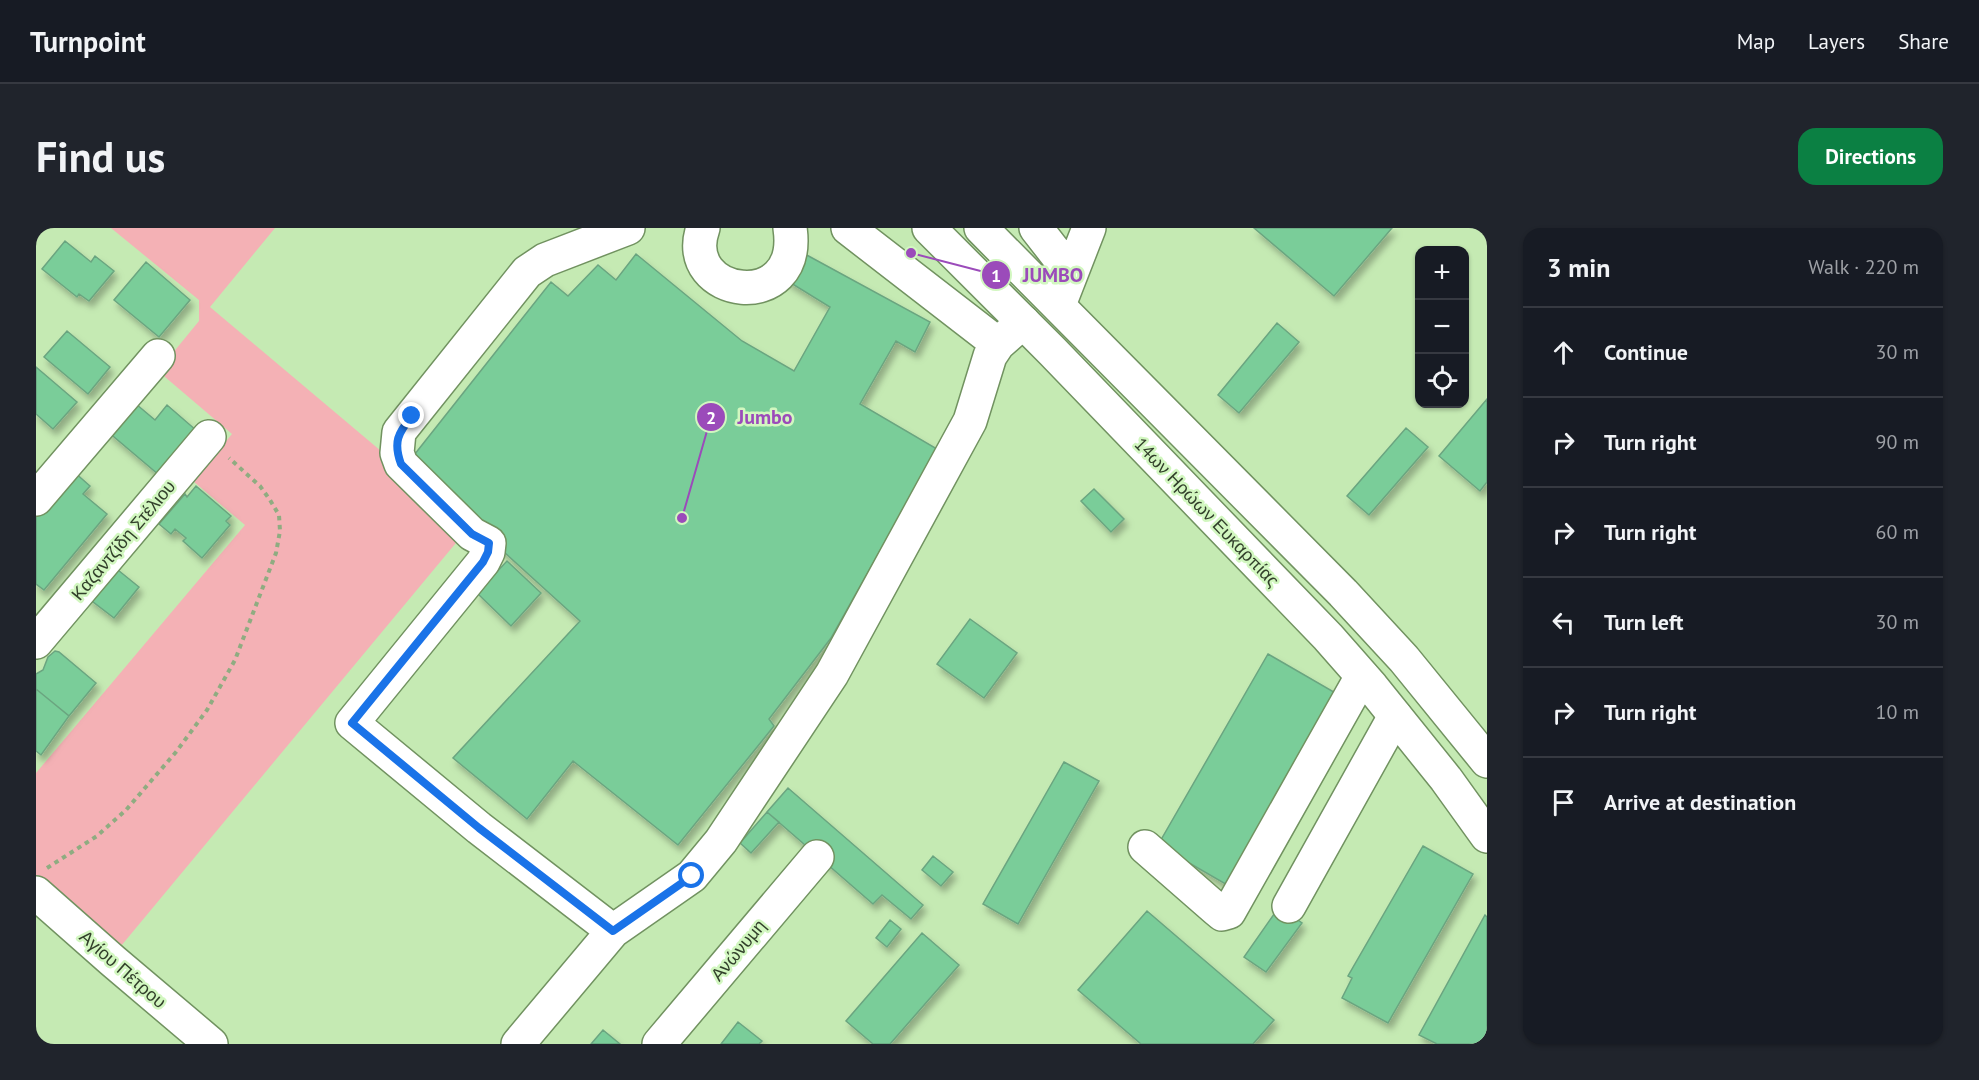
<!DOCTYPE html>
<html lang="en">
<head>
<meta charset="utf-8">
<style>
	:root { --surface:#171b24; --page:#20242c; --text:#f1f3f6; --muted:#9ea1a6; --line:#363941; --accent:#0b8043 }
	body { margin:0; font-family:"PT Sans",sans-serif; background:var(--page); color:var(--text) }
	.controls { position:absolute; right:18px; top:18px; display:grid; overflow:hidden; border-radius:12px; box-shadow:0 2px 4px #0004 }
	.controls button { width:54px; height:54px; display:grid; place-items:center; padding:0; border:0; border-bottom:2px solid var(--line); background:var(--surface); color:var(--text); font:30px sans-serif }
	.stop { position:absolute; width:18px; height:18px; margin:-14px; border:4px solid #1a73e8; border-radius:50%; background:#fff }
	.stop.end { background:#1a73e8; border-color:#fff; box-shadow:0 2px 6px #0008 }
	.list { margin:0; padding:0; list-style:none }
	h2 { display:flex; justify-content:space-between; align-items:center; height:78px; margin:0; padding:0 24px; font-size:26px }
	h2 small { font-size:20px; font-weight:400; color:var(--muted) }
	.list li { display:grid; grid-template-columns:39px 1fr auto; gap:18px; align-items:center; box-sizing:border-box; height:90px; padding:0 24px; border-top:2px solid var(--line) }
	.list b { display:block; font-size:22px; white-space:nowrap }
	.list em { font-size:20px; font-style:normal; color:var(--muted) }
	.icon { flex:none; width:33px; height:33px; fill:none; stroke:currentColor; stroke-width:2; stroke-linecap:round; stroke-linejoin:round }
	.map { position:relative; flex:none; width:1451px; height:816px; overflow:hidden; border-radius:18px }
	header { display:flex; align-items:center; gap:36px; box-sizing:border-box; height:84px; padding:0 30px; background:var(--surface); border-bottom:2px solid var(--line) }
	header strong { font-size:28px }
	nav { display:flex; gap:33px; margin-inline-start:auto; font-size:21px }
	.intro { display:flex; align-items:center; justify-content:space-between; box-sizing:border-box; height:144px; padding:0 36px }
	h1 { margin:0; font-size:42px }
	.button { padding:15px 27px; border-radius:18px; background:var(--accent); color:#fff; font-size:21px; font-weight:700 }
	main { display:flex; gap:36px; padding:0 36px }
	aside { flex:1; background:var(--surface); border-radius:18px; box-shadow:0 2px 4px #0004 }
	.map>svg:first-child { display:block }
</style>
</head>
<body>
<header>
<strong>Turnpoint</strong>
<nav><a>Map</a><a>Layers</a><a>Share</a></nav>
</header>
<div class="intro"><h1>Find us</h1><a class="button">Directions</a></div>
<main>
<div class="map">
<svg width="1451" height="816" viewBox="0 0 1451 816">
	<defs>
		<filter id="shadow"><feDropShadow dx="3.5" dy="6" stdDeviation="3" flood-color="#0004"/></filter>
	</defs>
	<rect width="100%" height="100%" fill="#c5eab3"/>
	<path fill="#f4b1b5" d="M 75,0 L 239,0 L 174,79 L 434,298 L 80,724 L 0,653 L 0,545 L 209,297 L 157,253 L 196,206 L 122,143 L 163,93 L 163,72 Z"/>
	<path fill="#7acd99" stroke="#6ba580" stroke-width="1.5" filter="url(#shadow)" d="M 1218,0 L 1356,0 L 1298,68 Z
		M 29,13 L 55,34 L 59,28 L 78,43 L 53,73 L 43,66 L 41,69 L 6,41 Z
		M 767,25 L 894,94 L 879,124 L 860,113 L 824,176 L 901,221 L 795,410 L 733,491 L 738,498 L 642,617 L 537,533 L 491,591 L 417,530 L 544,393 L 371,236 L 515,54 L 532,68 L 562,37 L 580,52 L 600,26 L 706,113 L 758,143 L 794,79 L 750,52 Z
		M 110,34 L 154,72 L 123,109 L 78,72 Z
		M 1241,95 L 1263,114 L 1203,185 L 1182,167 Z
		M 31,103 L 74,139 L 52,166 L 8,129 Z
		M 0,139 L 41,174 L 17,201 L 0,186 Z
		M 1451,171 L 1451,254 L 1444,263 L 1403,228 Z
		M 100,176 L 119,192 L 131,177 L 161,203 L 123,247 L 71,203 Z
		M 1370,200 L 1392,219 L 1333,287 L 1311,268 Z
		M 37,243 L 54,258 L 47,266 L 71,286 L 8,362 L 0,356 L 0,289 Z
		M 160,258 L 195,288 L 190,293 L 194,297 L 166,330 L 147,313 L 150,310 L 139,301 L 135,306 L 123,296 L 149,266 L 151,269 Z
		M 1058,261 L 1088,291 L 1075,304 L 1045,273 Z
		M 471,333 L 505,365 L 475,398 L 441,365 Z
		M 77,338 L 103,359 L 78,390 L 52,370 Z
		M 934,391 L 981,425 L 948,470 L 901,436 Z
		M 19,423 L 23,424 L 60,455 L 33,488 L 0,461 L 0,446 L 7,442 L 12,429 Z
		M 1232,426 L 1303,467 L 1193,658 L 1122,617 Z
		M 0,461 L 33,488 L 5,527 L 0,523 Z
		M 1028,534 L 1063,553 L 982,696 L 947,676 Z
		M 752,560 L 887,677 L 875,691 L 846,667 L 837,676 L 731,584 Z
		M 731,584 L 743,594 L 715,625 L 704,615 Z
		M 1387,618 L 1437,646 L 1352,795 L 1306,770 L 1316,750 L 1312,748 Z
		M 897,628 L 917,644 L 905,658 L 886,642 Z
		M 1243,679 L 1266,695 L 1230,744 L 1208,729 Z
		M 1111,683 L 1238,792 L 1217,816 L 1105,816 L 1042,762 Z
		M 1449,687 L 1451,689 L 1451,816 L 1401,816 L 1383,807 Z
		M 854,692 L 865,701 L 851,719 L 840,710 Z
		M 886,705 L 923,737 L 854,816 L 837,816 L 810,793 Z
		M 702,794 L 726,813 L 723,816 L 685,816 Z
		M 567,802 L 584,816 L 555,816 Z"/>
	<g fill="none" stroke-linecap="round" stroke-linejoin="round">
		<defs>
			<path id="minor" d="M 667,0 C 642,70 767,88 754,0
				M 812,0 L 962,116
				M 1000,0 L 1035,45
				M 1023,77 L 1053,0
				M 0,271 L 122,128
				M 0,414 L 173,209
				M 1109,619 L 1180,681 L 1186,686 L 1193,684 L 1326,448
				M 0,665 L 77,733 L 175,816
				M 1253,678 L 1359,488
				M 577,703 L 443,600 L 316,495 L 447,334 L 452,324 L 453,315 L 436,306 L 365,236 L 361,225 L 363,204 L 491,44 L 509,32 L 592,0
				M 482,816 L 577,703 L 656,648 L 685,613 L 796,446 L 934,193 L 954,128 L 962,116 L 987,94
				M 623,816 L 781,629"/>
			<path id="major" d="M 893,0 L 1016,123 L 1292,409 L 1336,459 L 1410,551 L 1451,608
				M 945,0 L 1307,365 L 1368,431 L 1451,533"/>
		</defs>
		<use href="#minor" stroke="#719260" stroke-width="36"/>
		<use href="#major" stroke="#719260" stroke-width="36"/>
		<path stroke="#8fac81" stroke-width="4" stroke-dasharray="4.5 4.5" stroke-linecap="butt" d="M 11,640 L 61,608 L 90,582 L 140,524 L 171,482 L 199,432 L 240,325 L 244,303 L 243,287 L 234,272 L 224,258 L 193,230"/>
		<use href="#minor" stroke="#fff" stroke-width="33"/>
		<use href="#major" stroke="#fff" stroke-width="33"/>
	</g>
	<g fill="none" stroke-linecap="round" stroke-linejoin="round">
		<path stroke="#1a73e8" stroke-width="8" d="M 376,188 C 362,205 357,214 365,236 L 436,306 L 453,315 L 452,324 L 447,334 L 316,495 L 443,600 L 577,703 L 656,648"/>
	</g>
	<g text-anchor="middle" dominant-baseline="central" stroke-width="5" stroke-linejoin="round" paint-order="stroke">
		<g font-size="18" fill="#32402b" stroke="#d2f7c0">
			<text transform="translate(1171 284) rotate(46)">14ων Ηρώων Ευκαρπίας</text>
			<text transform="translate(87 312) rotate(-50)">Καζαντζίδη Στέλιου</text>
			<text transform="translate(702 722) rotate(-50)">Ανώνυμη</text>
			<text transform="translate(87 741) rotate(41)">Αγίου Πέτρου</text>
		</g>
	</g>
	<path fill="none" stroke="#9b4bba" stroke-width="2" d="M875 25L960 47M646 290L675 189"/>
	<g fill="#9b4bba" stroke="#d2f7c0" stroke-width="2">
		<circle cx="875" cy="25" r="6"/>
		<circle cx="646" cy="290" r="6"/>
		<circle cx="960" cy="47" r="15"/>
		<circle cx="675" cy="189" r="15"/>
	</g>
	<g font-size="18" text-anchor="middle" font-weight="bold" fill="#fff">
		<text x="960" y="54">1</text>
		<text x="675" y="196">2</text>
	</g>
	<g font-size="20" text-anchor="middle" font-weight="bold" fill="#9b4bba" stroke="#d2f7c0" stroke-width="5" stroke-linejoin="round" paint-order="stroke">
		<text x="1017" y="54">JUMBO</text>
		<text x="729" y="196">Jumbo</text>
	</g>
</svg>
<div class="controls">
<button>+</button>
<button>−</button>
<button><svg class="icon" aria-label="locate" viewBox="0 0 24 24"><circle cx="12" cy="12" r="6"/><path d="M12 2v4M12 18v4M2 12h4M18 12h4"/></svg></button>
</div>
<div class="stop" style="left:656px;top:648px"></div>
<div class="stop end" style="left:376px;top:188px"></div>
</div>
<aside>
<h2>3 min<small>Walk · 220 m</small></h2>
<ul class="list">
<li><svg class="icon" aria-label="ahead" viewBox="0 0 24 24"><path d="M12 20V5M6 11l6-6 6 6"/></svg><div><b>Continue</b></div><em>30 m</em></li>
<li><svg class="icon" aria-label="right" viewBox="0 0 24 24"><path d="M7 20v-9h11M14 6l5 5-5 5"/></svg><div><b>Turn right</b></div><em>90 m</em></li>
<li><svg class="icon" aria-label="right" viewBox="0 0 24 24"><path d="M7 20v-9h11M14 6l5 5-5 5"/></svg><div><b>Turn right</b></div><em>60 m</em></li>
<li><svg class="icon" aria-label="left" viewBox="0 0 24 24"><path d="M17 20v-9H6M10 6l-5 5 5 5"/></svg><div><b>Turn left</b></div><em>30 m</em></li>
<li><svg class="icon" aria-label="right" viewBox="0 0 24 24"><path d="M7 20v-9h11M14 6l5 5-5 5"/></svg><div><b>Turn right</b></div><em>10 m</em></li>
<li><svg class="icon" aria-label="arrive" viewBox="0 0 24 24"><path d="M6 21V4h12l-3 4 3 4H6"/></svg><div><b>Arrive at destination</b></div></li>
</ul>
</aside>
</main>
</body>
</html>
